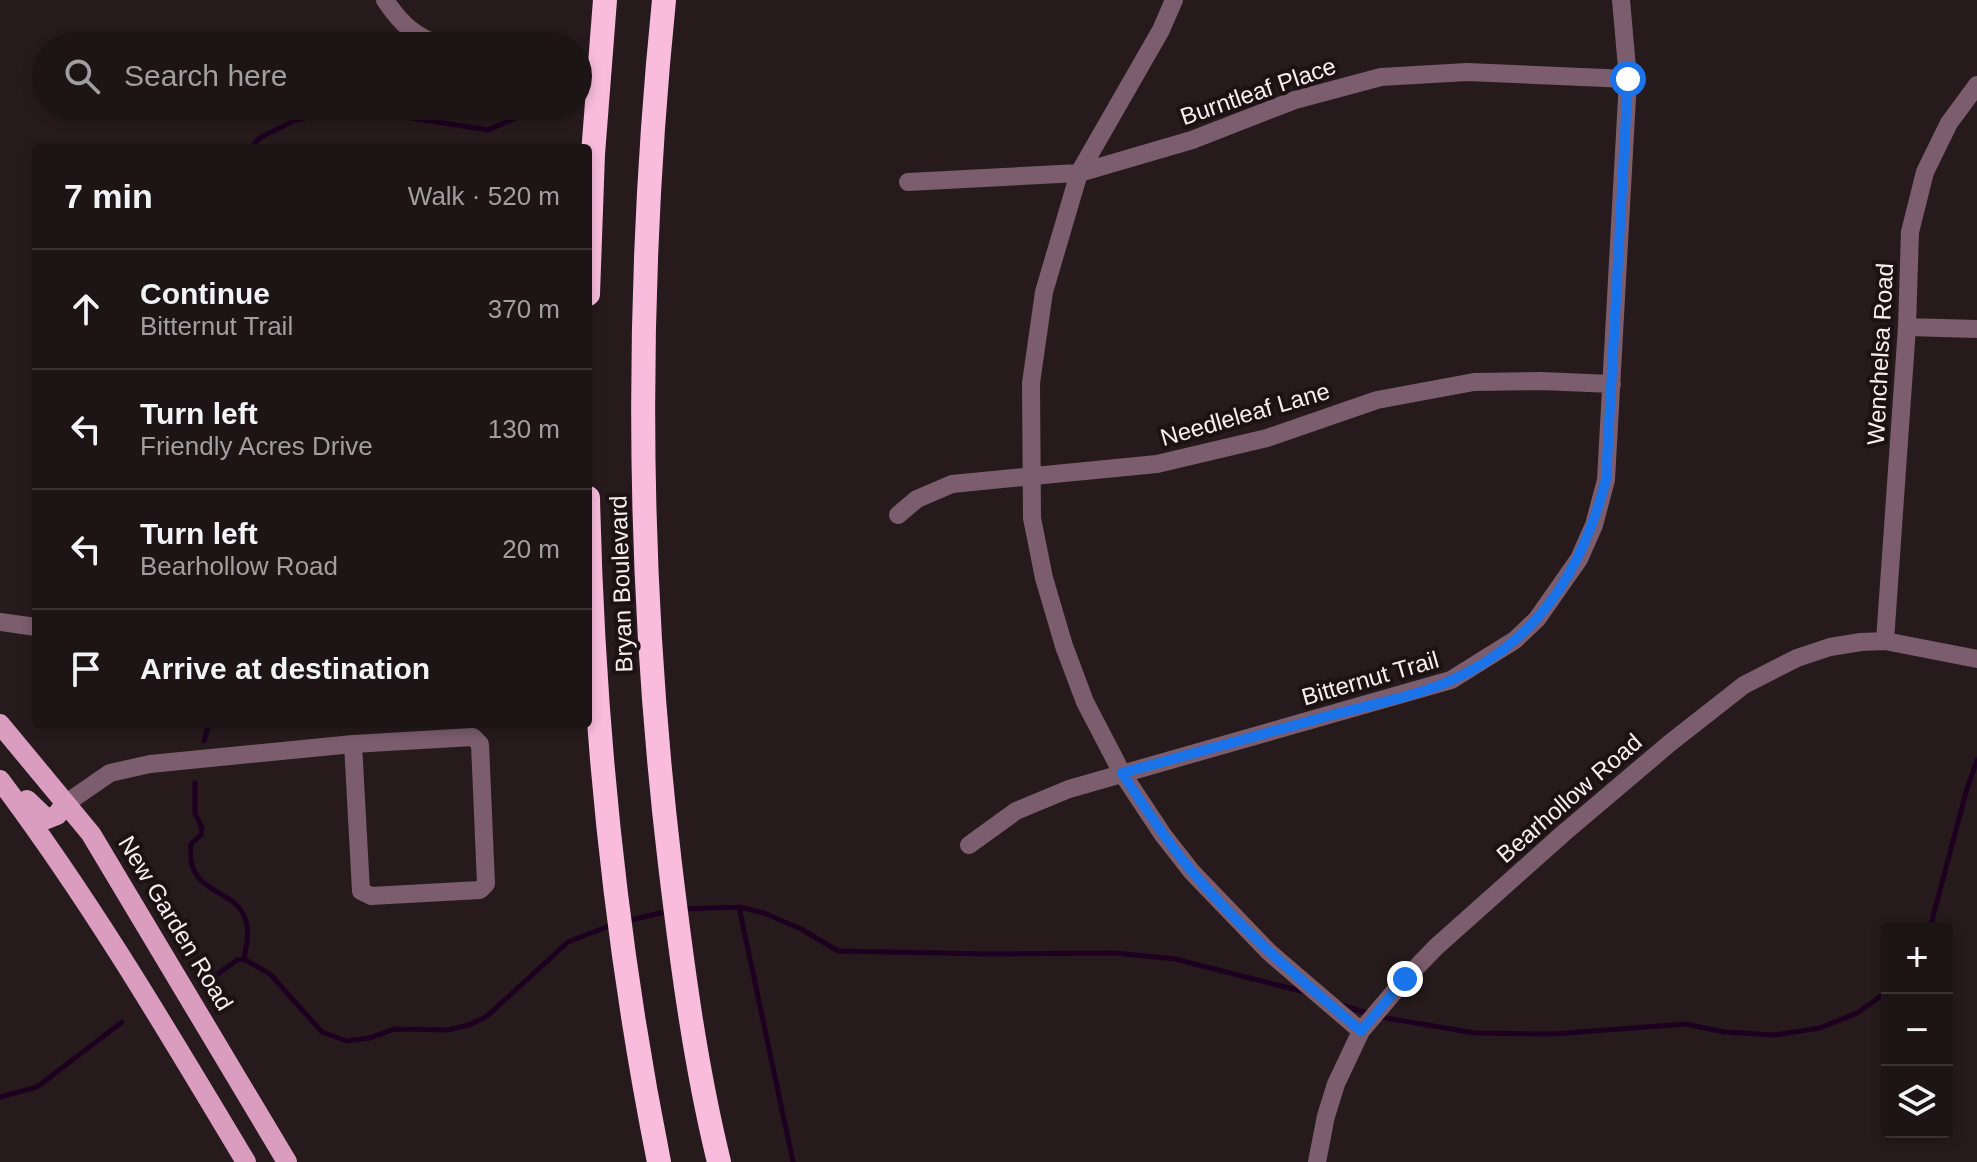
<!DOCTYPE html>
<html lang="en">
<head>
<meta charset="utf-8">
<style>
	:root { --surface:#1c1415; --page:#292122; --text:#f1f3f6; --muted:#a09ea0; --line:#3a3334 }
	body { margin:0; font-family:Helvetica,sans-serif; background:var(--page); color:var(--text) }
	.controls { position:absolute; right:24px; bottom:24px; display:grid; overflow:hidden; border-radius:8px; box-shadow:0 4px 12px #0003 }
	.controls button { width:72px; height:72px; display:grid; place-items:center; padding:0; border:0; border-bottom:2px solid var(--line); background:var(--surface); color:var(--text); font:40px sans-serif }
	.stop { position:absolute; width:24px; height:24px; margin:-18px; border:6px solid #1a73e8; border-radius:50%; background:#fff }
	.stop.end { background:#1a73e8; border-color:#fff; box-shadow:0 2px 8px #0008 }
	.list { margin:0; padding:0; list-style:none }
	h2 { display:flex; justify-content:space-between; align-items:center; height:104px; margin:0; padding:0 32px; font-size:34px }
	h2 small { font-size:26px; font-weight:400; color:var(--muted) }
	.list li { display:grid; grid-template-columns:52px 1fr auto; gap:24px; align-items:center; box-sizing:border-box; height:120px; padding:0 32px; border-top:2px solid var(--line) }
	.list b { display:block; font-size:30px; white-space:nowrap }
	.list p { margin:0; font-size:26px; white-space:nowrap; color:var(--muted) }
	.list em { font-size:26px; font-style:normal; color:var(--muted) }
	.icon { flex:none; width:44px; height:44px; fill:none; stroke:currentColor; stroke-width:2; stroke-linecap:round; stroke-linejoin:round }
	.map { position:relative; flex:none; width:1977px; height:1162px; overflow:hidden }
	.search { position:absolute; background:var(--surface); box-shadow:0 4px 12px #0003; left:32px; top:32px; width:560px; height:88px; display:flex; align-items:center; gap:20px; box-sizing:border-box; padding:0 28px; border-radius:44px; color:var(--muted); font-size:30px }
	.panel { position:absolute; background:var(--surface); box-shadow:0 4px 12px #0003; left:32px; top:144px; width:560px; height:584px; border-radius:8px }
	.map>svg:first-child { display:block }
</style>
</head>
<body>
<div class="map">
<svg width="1977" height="1162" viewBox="0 0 1977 1162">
	<rect width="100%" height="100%" fill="#261a1c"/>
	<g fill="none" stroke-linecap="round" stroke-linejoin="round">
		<path stroke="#1d0020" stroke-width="5" d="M 250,148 L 261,137 L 296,120 L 348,108 L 488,130 L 516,118 L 524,106
			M 204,741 L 209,724
			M 195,783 L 195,813 L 202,828 L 201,835 L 191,844 C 185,898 236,885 246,921 C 250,933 246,946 244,959
			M 739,907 L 793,1162
			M 682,909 L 739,907 L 764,913 L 801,929 L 838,951 L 989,954 L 1115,953 L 1175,959 L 1305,992
			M 627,921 L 668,911
			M 1930,928 L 1966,792 L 1977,760
			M 244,959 L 270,974 L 322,1032 L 347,1041 L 370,1038 L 394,1029 L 448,1030 L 469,1025 L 486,1017 L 568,942 L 614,924
			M 208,981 L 237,960 L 244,959
			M 1341,1005 L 1370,1014
			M 1380,1017 L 1475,1033 L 1553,1034 L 1686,1024 L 1724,1032 L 1775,1035 L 1820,1028 L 1857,1013 L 1887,992
			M 0,1097 L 37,1087 L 122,1022"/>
		<path stroke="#7b5d6d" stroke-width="18" d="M 385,0 C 401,24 415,37 443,46
			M 1174,0 L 1161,30 L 1079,173 L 1044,292 L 1031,383 L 1032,518 L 1044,578 L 1064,646 L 1085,702 L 1122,773 L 1163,835 L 1192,872 L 1269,952 L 1361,1031
			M 908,182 L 1079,173 L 1192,140 L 1295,100 L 1381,77 L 1467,72 L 1628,79
			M 1907,327 L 1977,329
			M 898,515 L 917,499 L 952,484 L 1157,464 L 1267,438 L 1377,400 L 1474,382 L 1541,381 L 1612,384
			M 0,622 L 36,627
			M 1885,641 L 1907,327 L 1910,232 L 1925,172 L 1949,123 L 1977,85
			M 65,804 L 110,773 L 150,764 L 353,744 L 473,737 L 480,744 L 486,884 L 480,890 L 371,896 L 361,891 L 353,744
			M 969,845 L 1016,811 L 1069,789 L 1451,680 L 1515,640 L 1537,619 L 1579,559 L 1594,525 L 1606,480 L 1628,79 L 1621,0
			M 1317,1162 L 1326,1116 L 1336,1084 L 1361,1031 L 1405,979 L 1436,947 L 1565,832 L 1670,743 L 1744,685 L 1797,658 L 1830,647 L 1861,642 L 1885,641 L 1977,659"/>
		<path stroke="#db9dbf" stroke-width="20" d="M 0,724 L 91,834 L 287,1162
			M 0,780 C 91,901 168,1032 246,1162
			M 27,800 L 47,819 L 57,815 L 65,804"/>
		<path stroke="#f9bcdd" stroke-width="24" d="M 664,0 C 635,286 636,578 670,864 C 682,964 695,1064 719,1162
			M 588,294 L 593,154 L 605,0
			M 588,498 C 593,721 615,943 659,1162"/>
	</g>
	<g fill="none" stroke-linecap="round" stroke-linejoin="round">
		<path stroke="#1a73e8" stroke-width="10" d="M 1405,979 L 1361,1031 C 1301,980 1240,930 1190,869 C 1165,839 1144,806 1122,773 C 1191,754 1260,735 1328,716 C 1369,705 1413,697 1452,680 C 1540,640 1582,569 1606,480 L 1628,79"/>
	</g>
	<g text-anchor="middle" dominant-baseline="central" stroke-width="8" stroke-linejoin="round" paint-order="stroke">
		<g font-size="24" fill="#f7eef0" stroke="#1c1113">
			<text transform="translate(1258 91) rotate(-19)">Burntleaf Place</text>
			<text transform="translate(1880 354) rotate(-87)">Wenchelsa Road</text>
			<text transform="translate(1245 414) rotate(-16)">Needleleaf Lane</text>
			<text transform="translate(621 584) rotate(-92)">Bryan Boulevard</text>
			<text transform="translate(1370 678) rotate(-16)">Bitternut Trail</text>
			<text transform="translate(1569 798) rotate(-41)">Bearhollow Road</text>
			<text transform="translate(176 923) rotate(59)">New Garden Road</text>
		</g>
	</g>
</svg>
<div class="controls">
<button>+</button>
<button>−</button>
<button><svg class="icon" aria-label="layers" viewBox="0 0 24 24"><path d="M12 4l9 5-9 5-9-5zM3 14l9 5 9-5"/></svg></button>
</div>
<div class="stop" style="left:1628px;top:79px"></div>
<div class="stop end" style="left:1405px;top:979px"></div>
<div class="search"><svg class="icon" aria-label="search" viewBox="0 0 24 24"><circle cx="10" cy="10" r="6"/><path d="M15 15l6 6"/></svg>Search here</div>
<section class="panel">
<h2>7 min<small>Walk · 520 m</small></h2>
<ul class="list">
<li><svg class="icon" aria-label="ahead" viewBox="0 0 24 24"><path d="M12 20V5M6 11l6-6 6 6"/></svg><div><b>Continue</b><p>Bitternut Trail</p></div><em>370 m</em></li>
<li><svg class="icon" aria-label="left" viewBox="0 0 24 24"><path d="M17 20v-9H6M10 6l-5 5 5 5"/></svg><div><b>Turn left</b><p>Friendly Acres Drive</p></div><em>130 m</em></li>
<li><svg class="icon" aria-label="left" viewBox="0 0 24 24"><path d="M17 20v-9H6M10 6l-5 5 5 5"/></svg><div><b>Turn left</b><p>Bearhollow Road</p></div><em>20 m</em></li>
<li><svg class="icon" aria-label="arrive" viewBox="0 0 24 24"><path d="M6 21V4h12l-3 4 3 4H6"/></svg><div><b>Arrive at destination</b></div></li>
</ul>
</section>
</div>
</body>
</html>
